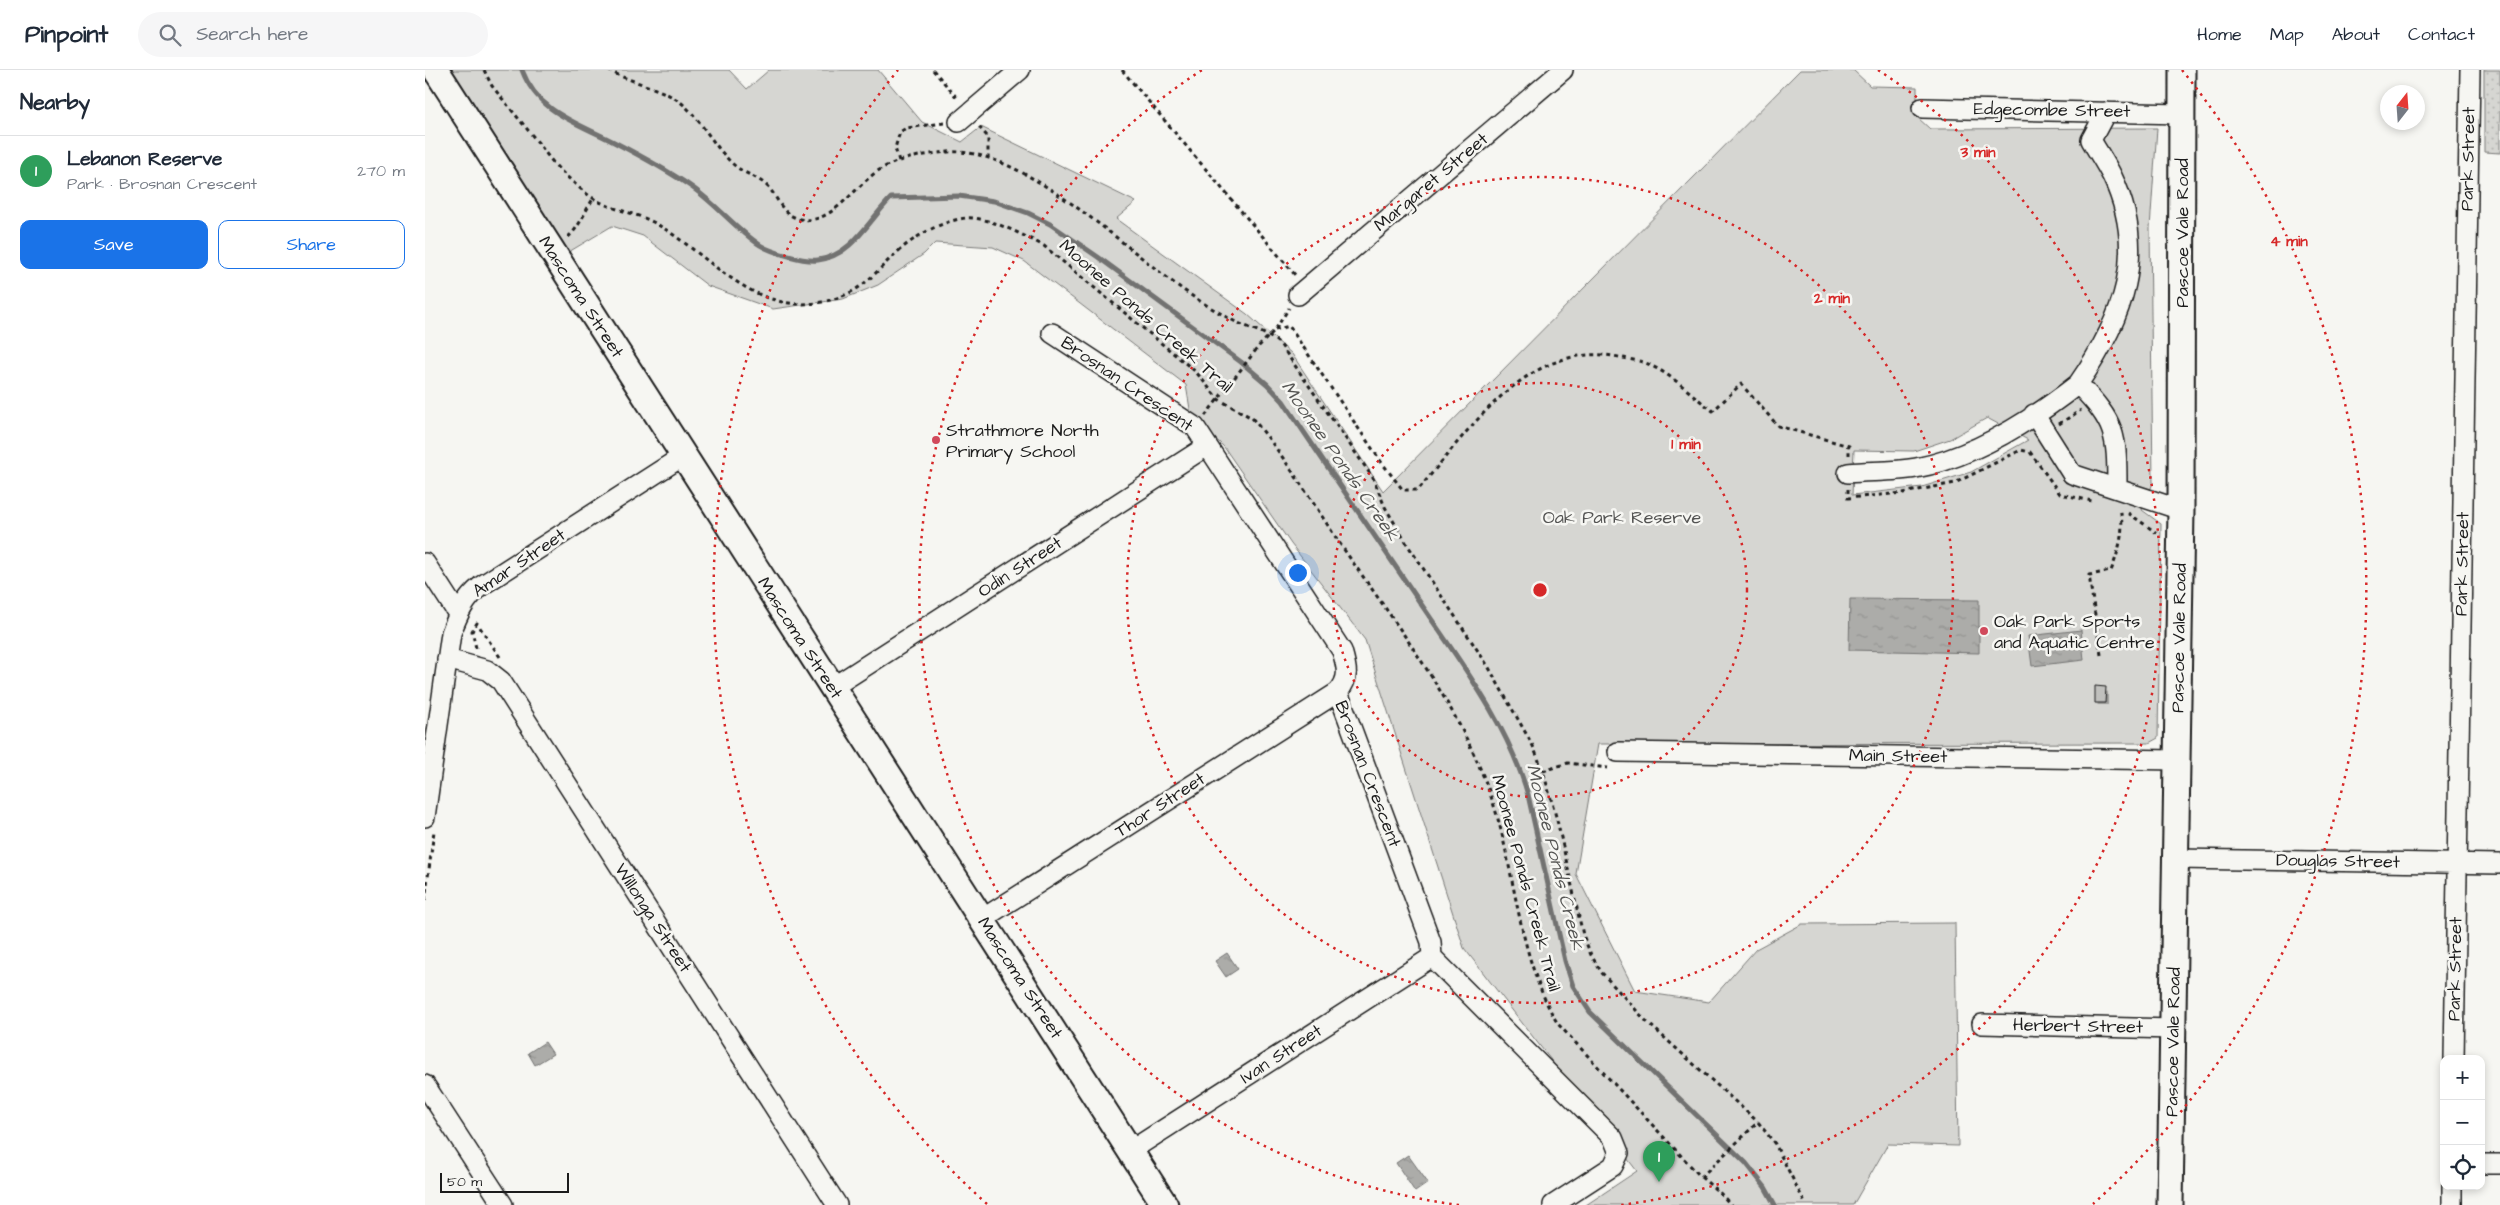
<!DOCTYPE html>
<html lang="en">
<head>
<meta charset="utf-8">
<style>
	:root { --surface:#fff; --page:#f6f6f7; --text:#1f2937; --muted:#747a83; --line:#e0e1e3; --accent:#1a73e8 }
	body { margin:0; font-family:"Architects Daughter",sans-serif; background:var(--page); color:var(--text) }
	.controls { position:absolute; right:15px; bottom:15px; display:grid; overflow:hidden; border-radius:10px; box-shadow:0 2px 8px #0003 }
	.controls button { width:45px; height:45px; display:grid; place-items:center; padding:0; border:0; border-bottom:1px solid var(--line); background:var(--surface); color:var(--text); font:25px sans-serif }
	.compass { position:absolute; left:1955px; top:15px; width:45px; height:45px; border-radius:50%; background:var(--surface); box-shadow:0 2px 8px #0003; rotate:17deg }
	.scale { position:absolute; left:15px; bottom:12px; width:129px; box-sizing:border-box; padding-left:5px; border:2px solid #1c1c1c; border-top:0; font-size:14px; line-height:18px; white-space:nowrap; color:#1c1c1c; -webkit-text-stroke:4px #f6f6f2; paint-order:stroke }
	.you { position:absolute; left:872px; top:502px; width:18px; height:18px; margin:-12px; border:4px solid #fff; border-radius:50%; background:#1a73e8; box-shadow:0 0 0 8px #1a73e833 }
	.badge { display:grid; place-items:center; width:32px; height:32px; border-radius:50%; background:var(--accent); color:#fff; font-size:16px; font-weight:700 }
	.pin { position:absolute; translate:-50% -41px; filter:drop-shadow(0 1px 2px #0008) }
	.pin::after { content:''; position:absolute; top:26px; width:18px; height:15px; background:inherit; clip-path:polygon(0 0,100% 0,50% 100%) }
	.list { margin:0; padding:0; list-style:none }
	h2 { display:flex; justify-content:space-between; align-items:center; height:65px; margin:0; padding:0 20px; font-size:21px }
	h2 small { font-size:16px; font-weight:400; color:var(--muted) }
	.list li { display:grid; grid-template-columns:32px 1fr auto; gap:15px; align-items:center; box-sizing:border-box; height:70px; padding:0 20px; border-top:1px solid var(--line) }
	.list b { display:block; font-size:19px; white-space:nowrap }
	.list p { margin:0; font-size:16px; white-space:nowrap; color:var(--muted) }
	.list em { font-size:16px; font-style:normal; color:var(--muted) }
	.actions { display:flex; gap:10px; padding:15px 20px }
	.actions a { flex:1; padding:11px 0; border:1px solid var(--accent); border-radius:10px; text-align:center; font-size:18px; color:var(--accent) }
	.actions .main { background:var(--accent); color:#fff }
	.icon { flex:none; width:28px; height:28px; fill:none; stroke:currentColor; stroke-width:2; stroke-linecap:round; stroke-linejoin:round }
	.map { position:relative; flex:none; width:2075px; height:1135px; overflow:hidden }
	header { display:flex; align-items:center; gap:30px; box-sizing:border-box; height:70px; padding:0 25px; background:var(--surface); border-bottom:1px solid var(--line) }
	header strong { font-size:24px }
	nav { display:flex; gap:28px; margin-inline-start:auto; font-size:18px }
	.search { width:350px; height:45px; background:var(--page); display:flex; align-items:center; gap:12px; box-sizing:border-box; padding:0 18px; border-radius:28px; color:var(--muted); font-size:19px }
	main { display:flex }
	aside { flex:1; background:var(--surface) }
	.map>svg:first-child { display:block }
</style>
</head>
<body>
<header>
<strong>Pinpoint</strong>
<div class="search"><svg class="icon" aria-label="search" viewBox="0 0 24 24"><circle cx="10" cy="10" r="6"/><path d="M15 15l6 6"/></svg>Search here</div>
<nav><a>Home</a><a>Map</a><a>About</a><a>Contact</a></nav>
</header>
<main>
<aside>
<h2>Nearby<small></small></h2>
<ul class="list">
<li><span class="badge" style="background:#2e9e5b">1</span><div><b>Lebanon Reserve</b><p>Park · Brosnan Crescent</p></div><em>270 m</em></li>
</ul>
<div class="actions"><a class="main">Save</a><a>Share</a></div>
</aside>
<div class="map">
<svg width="2075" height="1135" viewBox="0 0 2075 1135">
	<defs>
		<pattern id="grass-dots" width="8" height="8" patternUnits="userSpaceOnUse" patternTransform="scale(1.25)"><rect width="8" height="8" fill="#d6d6d2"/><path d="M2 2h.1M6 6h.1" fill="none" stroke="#b7b7b4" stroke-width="1.8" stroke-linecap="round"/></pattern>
		<pattern id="water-ripples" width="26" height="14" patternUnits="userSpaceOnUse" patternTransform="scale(1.25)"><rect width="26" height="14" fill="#acaca9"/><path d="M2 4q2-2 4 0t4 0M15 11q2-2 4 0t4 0" fill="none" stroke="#939391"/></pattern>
		<filter id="shadow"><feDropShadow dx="3" dy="5.5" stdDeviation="0" flood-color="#0004"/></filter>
	</defs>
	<rect width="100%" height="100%" fill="#f6f6f2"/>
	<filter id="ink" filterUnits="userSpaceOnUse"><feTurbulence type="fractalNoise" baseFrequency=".02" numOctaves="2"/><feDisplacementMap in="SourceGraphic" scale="10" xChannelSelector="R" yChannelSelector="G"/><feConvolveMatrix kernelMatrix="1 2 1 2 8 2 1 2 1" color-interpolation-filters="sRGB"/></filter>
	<g filter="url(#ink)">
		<path fill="url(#grass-dots)" stroke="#797977" d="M 2059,0 L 2075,0 L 2075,83 L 2059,82 Z"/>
		<path fill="#d6d6d2" stroke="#797977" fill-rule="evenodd" d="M 27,0 L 304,0 L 322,19 L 344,0 L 453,0 L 497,52 L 537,72 L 556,57 L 711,132 L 691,149 L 822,244 L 867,284 L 958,421 L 1375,0 L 1428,0 L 1445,16 L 1492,17 L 1492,47 L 1505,59 L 1732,58 L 1725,158 L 1728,413 L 1717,440 L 1736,454 L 1733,668 L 1724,673 L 1173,674 L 1151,804 L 1210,921 L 1284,932 L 1331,879 L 1377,854 L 1530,853 L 1533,1076 L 1463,1074 L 1428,1135 L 1161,1135 L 1212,1101 L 1039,878 L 940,570 L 866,474 L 799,377 L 766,345 L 761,315 L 599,191 L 568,177 L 510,173 L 499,184 L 453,215 L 418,229 L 348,239 L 283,216 L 218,166 L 187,156 L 142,183 ZM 1562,348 L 1603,370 L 1546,402 L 1497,417 L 1427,425 L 1429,380 L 1489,381 L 1525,369 Z"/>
		<path fill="url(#water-ripples)" stroke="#727271" d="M 1425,529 L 1554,530 L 1554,583 L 1424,580 Z
			M 1656,560 L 1659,590 L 1607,596 L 1603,566 Z
			M 802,883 L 813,899 L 801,907 L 790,891 Z
			M 120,972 L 128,984 L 110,995 L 103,983 Z
			M 983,1085 L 1003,1113 L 990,1122 L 971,1093 Z"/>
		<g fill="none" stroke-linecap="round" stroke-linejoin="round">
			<path stroke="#727271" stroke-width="5" d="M 97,0 C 113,43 153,53 189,72 C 216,86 244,101 268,118 C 292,135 311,159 335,175 C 346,182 380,192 393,190 C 427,186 444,150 466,128 L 534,126 L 569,131 L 603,143 L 625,154 L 673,187 L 816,292 L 842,314 L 858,331 C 903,398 949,465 994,531 C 1035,592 1083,654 1103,725 L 1140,891 L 1148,916 L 1165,942 L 1321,1093 L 1340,1117 L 1350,1135"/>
		</g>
		<path fill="#c0c0bd" stroke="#1c1c1c" filter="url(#shadow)" d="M 1670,616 L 1681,617 L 1680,633 L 1670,633 Z"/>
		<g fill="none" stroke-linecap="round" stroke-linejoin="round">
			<defs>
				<path id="minor" d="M 1497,38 L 1757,44
					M 534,52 L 595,0
					M 873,225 L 1138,0
					M 627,263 L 770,357 L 917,581 C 922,598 925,608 913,622 L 1006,872 L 1007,887 L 1188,1068 L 1194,1083 L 1188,1096 L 1128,1135
					M 1653,314 C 1698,249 1724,183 1687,106 C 1681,94 1673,82 1666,70 L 1681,42
					M 1609,344 L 1647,404 L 1756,440
					M 1423,403 C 1445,401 1469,402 1491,398 C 1549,387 1607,350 1653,314 C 1691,353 1692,364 1692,417
					M 0,493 L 33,544
					M 22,589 L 62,600 L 76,611 L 412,1135
					M 408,617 L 782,376
					M 1193,682 L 1752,690
					M 0,747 L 26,563 C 33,544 40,529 56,516 L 258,386
					M 1750,789 L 2075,794
					M 557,849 L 913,622
					M 1557,954 L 1748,959
					M 2029,989 L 2045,0
					M 0,1015 L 78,1135
					M 705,1081 L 1007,887
					M 2056,1094 L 2075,1094
					M 2027,1135 L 2027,1116"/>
				<path id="major" d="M 11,0 L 740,1135
					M 1745,1135 L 1756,440 L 1757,0"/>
			</defs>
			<use href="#minor" stroke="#1c1c1c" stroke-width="22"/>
			<use href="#major" stroke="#1c1c1c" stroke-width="29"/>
			<path stroke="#1c1c1c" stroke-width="3" stroke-dasharray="4 4" stroke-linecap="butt" d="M 59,0 L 67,16 C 83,36 99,55 115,75 C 122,85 130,96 139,104 C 148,112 158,122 168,128 C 186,140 209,142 228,152 C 283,182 326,246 397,232 C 434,224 443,210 468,186 C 487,168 515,151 541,148 C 563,146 600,166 619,176 L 771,302 L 793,329 L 827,348 C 862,389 890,437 920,481 C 971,554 1029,629 1061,713 C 1092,791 1089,882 1133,954 L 1276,1107 L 1333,1052 L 1350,1074 L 1381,1135
				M 183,0 C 206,13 241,18 260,36 C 278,53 290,78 309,95 C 319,104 334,107 343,117 C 352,126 356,142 369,147 C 404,162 430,114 456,99 C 475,88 502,84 523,82 C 599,76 708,187 770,228 C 783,236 796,244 809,251 C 825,259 841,262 855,274 L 948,408 L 960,437 L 982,474 L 1063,596 L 1108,676 L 1118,701 L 1132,750 L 1158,865 L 1166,885 L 1177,903 L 1222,952 L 1333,1052
				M 508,0 L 534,30
				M 697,0 L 871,206
				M 554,57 L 563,67 L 563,88
				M 474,91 L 470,78 L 475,62 L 481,58 L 519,53
				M 143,167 C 154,158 160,141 168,129
				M 850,260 L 864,256 L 957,393 L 978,420 L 993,420 C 1045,359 1105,266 1198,288 C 1207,290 1219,291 1227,296 C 1250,307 1268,326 1288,341 L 1316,314 L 1353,356 L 1424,376 L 1424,385
				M 780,346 L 834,276 L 850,260 L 864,238
				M 1634,354 L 1656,340
				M 1423,419 L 1423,428 L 1478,423 L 1530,413 L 1596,380 L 1605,382 L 1635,424 L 1667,431
				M 1703,443 L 1732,463
				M 51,578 L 47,561 L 52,553 L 75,587
				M 1676,585 L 1664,505 L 1686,501 C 1694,480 1700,461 1695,438
				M 1118,701 L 1143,693 L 1183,698
				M 0,830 L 9,761
				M 1276,1107 L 1296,1124 L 1306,1135"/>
			<use href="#minor" stroke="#f6f6f2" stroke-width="19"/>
			<use href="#major" stroke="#f6f6f2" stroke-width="25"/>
		</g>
	</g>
	<g fill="none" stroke="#d62828" stroke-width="2.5" stroke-dasharray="2.5 5">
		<circle cx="1115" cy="520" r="207"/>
		<circle cx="1115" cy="520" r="413"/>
		<path d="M1034 1135A620 620 0 0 1 777 0M1453 0A620 620 0 0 1 1196 1135"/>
		<path d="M562 1134A826 826 0 0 1 473 0M1757 0A826 826 0 0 1 1668 1134"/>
	</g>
	<g fill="#d1495b" stroke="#f6f6f2" stroke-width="2">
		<circle cx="511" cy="370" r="5"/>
		<circle cx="1559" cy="561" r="5"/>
	</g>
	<g text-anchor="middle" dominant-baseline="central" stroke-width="5" stroke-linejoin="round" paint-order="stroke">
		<g font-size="18" fill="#1c1c1c" stroke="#f6f6f2">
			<text transform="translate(1627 40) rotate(1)">Edgecombe Street</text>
			<text transform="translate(2043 89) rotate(-89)">Park Street</text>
			<text transform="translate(1006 112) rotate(-40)">Margaret Street</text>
			<text transform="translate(1757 163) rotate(-90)">Pascoe Vale Road</text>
			<text transform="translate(156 227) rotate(57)">Mascoma Street</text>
			<text transform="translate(721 246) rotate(41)">Moonee Ponds Creek Trail</text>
			<text transform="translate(702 314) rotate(34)">Brosnan Crescent</text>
			<text transform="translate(94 493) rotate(-34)">Amar Street</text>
			<text transform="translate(2037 494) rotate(-89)">Park Street</text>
			<text transform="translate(595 497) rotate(-33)">Odin Street</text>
			<text transform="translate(375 568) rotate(57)">Mascoma Street</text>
			<text transform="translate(1754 568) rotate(-89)">Pascoe Vale Road</text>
			<text transform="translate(1473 686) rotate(1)">Main Street</text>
			<text transform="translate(943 704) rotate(69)">Brosnan Crescent</text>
			<text transform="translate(735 735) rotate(-33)">Thor Street</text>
			<text transform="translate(1913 791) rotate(1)">Douglas Street</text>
			<text transform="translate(1101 813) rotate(75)">Moonee Ponds Creek Trail</text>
			<text transform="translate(228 848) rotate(57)">Willonga Street</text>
			<text transform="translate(2030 899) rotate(-89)">Park Street</text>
			<text transform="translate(595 908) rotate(57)">Mascoma Street</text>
			<text transform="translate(1653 956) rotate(1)">Herbert Street</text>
			<text transform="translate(1748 972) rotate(-89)">Pascoe Vale Road</text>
			<text transform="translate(856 984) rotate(-33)">Ivan Street</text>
		</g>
		<g font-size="18" fill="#1c1c1c" stroke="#f6f6f2" text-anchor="start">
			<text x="521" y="360">Strathmore North<tspan x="521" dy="21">Primary School</tspan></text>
			<text x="1569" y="551">Oak Park Sports<tspan x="1569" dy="21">and Aquatic Centre</tspan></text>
		</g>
		<g font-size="18" fill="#545453" stroke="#f6f6f2">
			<text x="1197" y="447">Oak Park Reserve</text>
		</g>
		<g font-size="19" font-style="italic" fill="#565654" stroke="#f6f6f2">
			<text transform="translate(915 391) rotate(55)">Moonee Ponds Creek</text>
			<text transform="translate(1130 787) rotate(76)">Moonee Ponds Creek</text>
		</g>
	</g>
	<circle cx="1115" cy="520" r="8" fill="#d62828" stroke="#f6f6f2" stroke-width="2.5"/>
	<g font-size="15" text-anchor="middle" font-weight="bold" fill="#d62828" stroke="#f6f6f2" stroke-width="5" stroke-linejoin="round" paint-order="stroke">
		<text x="1553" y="87">3 min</text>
		<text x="1864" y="176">4 min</text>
		<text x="1407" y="233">2 min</text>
		<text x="1261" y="379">1 min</text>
	</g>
</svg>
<div class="controls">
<button>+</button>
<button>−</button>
<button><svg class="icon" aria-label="locate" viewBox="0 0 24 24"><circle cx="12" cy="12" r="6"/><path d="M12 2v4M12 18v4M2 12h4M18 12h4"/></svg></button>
</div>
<svg class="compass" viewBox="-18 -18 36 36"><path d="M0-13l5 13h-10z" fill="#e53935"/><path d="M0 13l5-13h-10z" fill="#747a83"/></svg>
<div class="scale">50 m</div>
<div class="you"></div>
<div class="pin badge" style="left:1234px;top:1112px;background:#2e9e5b">1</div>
</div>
</main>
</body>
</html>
